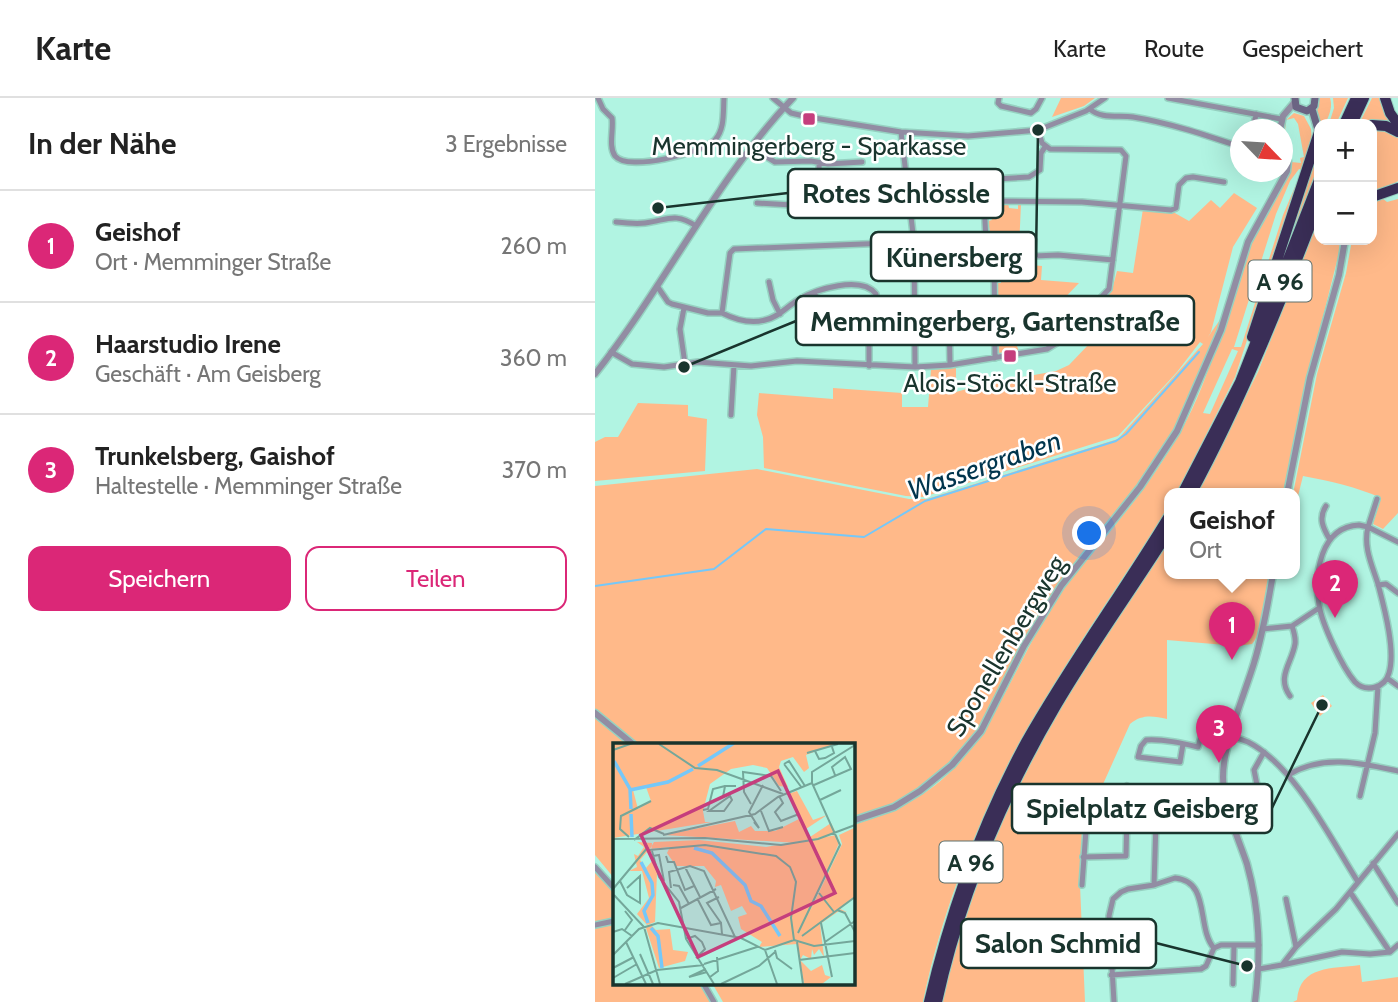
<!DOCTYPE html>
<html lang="de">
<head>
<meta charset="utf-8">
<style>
	:root { --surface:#fff; --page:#f2f2f2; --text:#222; --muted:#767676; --line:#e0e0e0; --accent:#db2777 }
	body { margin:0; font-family:Cabin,sans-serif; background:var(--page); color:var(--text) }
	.controls { position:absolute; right:21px; top:21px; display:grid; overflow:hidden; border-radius:14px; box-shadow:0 7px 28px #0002 }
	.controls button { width:63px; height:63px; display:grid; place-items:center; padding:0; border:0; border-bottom:2px solid var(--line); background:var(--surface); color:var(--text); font:35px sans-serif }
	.compass { position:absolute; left:635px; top:21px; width:63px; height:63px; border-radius:50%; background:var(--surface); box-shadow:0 7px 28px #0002; rotate:115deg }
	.you { position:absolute; left:495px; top:436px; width:24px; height:24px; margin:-18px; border:5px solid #fff; border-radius:50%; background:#1a73e8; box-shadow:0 0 0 10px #1a73e833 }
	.badge { display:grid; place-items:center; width:46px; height:46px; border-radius:50%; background:var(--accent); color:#fff; font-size:23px; font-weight:700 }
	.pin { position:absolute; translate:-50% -58px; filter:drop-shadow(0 2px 4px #0008) }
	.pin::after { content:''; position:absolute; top:37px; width:24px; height:21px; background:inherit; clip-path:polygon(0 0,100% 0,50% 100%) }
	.popup { position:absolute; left:569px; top:390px; width:136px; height:91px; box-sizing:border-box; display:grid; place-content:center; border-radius:14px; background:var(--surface); filter:drop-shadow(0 2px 5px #0005); font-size:23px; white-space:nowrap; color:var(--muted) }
	.popup b { font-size:26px; color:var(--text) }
	.popup::after { content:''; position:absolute; left:50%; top:100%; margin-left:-14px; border:14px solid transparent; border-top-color:var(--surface) }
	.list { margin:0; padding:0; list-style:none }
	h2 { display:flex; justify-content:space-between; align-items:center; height:91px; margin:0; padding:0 28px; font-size:30px }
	h2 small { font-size:23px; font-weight:400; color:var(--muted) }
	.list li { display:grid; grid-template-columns:46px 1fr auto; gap:21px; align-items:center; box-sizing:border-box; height:112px; padding:0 28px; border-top:2px solid var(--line) }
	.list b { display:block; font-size:26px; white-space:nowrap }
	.list p { margin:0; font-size:23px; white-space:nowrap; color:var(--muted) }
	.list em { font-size:23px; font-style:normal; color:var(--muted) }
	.actions { display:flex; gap:14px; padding:21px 28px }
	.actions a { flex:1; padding:16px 0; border:2px solid var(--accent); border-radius:14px; text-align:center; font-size:24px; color:var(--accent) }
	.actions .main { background:var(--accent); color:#fff }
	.map { position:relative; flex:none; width:803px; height:904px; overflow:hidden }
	header { display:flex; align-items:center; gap:42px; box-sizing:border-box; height:98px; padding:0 35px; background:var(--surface); border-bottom:2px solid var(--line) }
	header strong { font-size:33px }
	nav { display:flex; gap:38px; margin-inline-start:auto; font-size:24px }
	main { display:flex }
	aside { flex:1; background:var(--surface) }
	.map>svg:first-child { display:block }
</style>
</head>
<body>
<header>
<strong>Karte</strong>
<nav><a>Karte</a><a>Route</a><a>Gespeichert</a></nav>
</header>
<main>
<aside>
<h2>In der Nähe<small>3 Ergebnisse</small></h2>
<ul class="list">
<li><span class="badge">1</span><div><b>Geishof</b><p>Ort · Memminger Straße</p></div><em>260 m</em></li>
<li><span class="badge">2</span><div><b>Haarstudio Irene</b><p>Geschäft · Am Geisberg</p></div><em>360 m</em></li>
<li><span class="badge">3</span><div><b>Trunkelsberg, Gaishof</b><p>Haltestelle · Memminger Straße</p></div><em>370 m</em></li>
</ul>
<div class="actions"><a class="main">Speichern</a><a>Teilen</a></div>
</aside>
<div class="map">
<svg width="803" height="904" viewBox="0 0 803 904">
	<rect width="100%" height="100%" fill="#b1f4e2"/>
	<path fill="#ffb989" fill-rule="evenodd" d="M 466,0 L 500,0 L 489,8 L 457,19 Z
		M 723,0 L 735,0 C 738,9 734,18 730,26 L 724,26 L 720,14 Z
		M 738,0 L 753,0 L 741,26 L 734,26 L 739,10 Z
		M 777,0 L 786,0 L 803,31 L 776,24 L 764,26 Z
		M 699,15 L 709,18 L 716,31 L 717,42 L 640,279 L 584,391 L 581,396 L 574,396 L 574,408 L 570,415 C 521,493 466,568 423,650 C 380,729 346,816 328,904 L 128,904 L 117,885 L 257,885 L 257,727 C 389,690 396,605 460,504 C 480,474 503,449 525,421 C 548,393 568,364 586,333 C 618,276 631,210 653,149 C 662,124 694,88 696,64 L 706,65 L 705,60 L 709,59 L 703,26 L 699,20 L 691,22 L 691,34 L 694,44 L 692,43 L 690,23 ZM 704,71 L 707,72 L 688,117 L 646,249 L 639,249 L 681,116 L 695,83 ZM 637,251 L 643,253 L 615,316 L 608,315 Z
		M 777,29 L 785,29 L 803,38 L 803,83 L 796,88 L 777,94 Z
		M 724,47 L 724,67 L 680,187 L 676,185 Z
		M 639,95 L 662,110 L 638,149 L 616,234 L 613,239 L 629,216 L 577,335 L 543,387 L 465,484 L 432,536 L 394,613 L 375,642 L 351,668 L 322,692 L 290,709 L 257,720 L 257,647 L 43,647 L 0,611 L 0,388 L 162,371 L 314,401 L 332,401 L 523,341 L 608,246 L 605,244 L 582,274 L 523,338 L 328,399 L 311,398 L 169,370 L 168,339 L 162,317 L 164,295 L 238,301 L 238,290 L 307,295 L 307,309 L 333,309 L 336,272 L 361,269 L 361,294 L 389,286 L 461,273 L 474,267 L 496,244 L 482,230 L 517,192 L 522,173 L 538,175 L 548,111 L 578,114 L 594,123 L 616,102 L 625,110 Z
		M 787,100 L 792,104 L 803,101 L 803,415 L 788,431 L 778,426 L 786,400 C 762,389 735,383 708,378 L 700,410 L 698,396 L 722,276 L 751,175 L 757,142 L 777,142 L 777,102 Z
		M 393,103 L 413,105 L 414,110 L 423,111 L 423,106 L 426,106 L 424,150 L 418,150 L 417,155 L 403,155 L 405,150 L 413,153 L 416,145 L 400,139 L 396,145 L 397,148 L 403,150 L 401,155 L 394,147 L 394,141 L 396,140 L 393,123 L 397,122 L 396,116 L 391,107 Z
		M 724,120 L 724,142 L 745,142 L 744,155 L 707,302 L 689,396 L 602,396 L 663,274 Z
		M 410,160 L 411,163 L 436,162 L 436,167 L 447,168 L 446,182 L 484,185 L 458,212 L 446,211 L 444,237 L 448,238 L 448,241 L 422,248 L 424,254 L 404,256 L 402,241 L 406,222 L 402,220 L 402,208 L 406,208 L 406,198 L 402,196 L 402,185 L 406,185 L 406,174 L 402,173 L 402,162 Z
		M 43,305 L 93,307 L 93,318 L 112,321 L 110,373 L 0,383 L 0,344 L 10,339 L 23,339 Z
		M 574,442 L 574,476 L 675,476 C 672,493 668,535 657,546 L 642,548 L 572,542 L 572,621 C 558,618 547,616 535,626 L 487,733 L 485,787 L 490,904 L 347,904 C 370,809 404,717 453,631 C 490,567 534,505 574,442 Z
		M 728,597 L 737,608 L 725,618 L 716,605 Z
		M 0,618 L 36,647 L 19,647 L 19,780 L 0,757 Z
		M 0,772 L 19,794 L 19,821 L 0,825 Z
		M 19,825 L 19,885 L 105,885 L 116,904 L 0,904 L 0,829 Z
		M 765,867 L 767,884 L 803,879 L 803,904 L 698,904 L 702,902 C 705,867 737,871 765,867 Z"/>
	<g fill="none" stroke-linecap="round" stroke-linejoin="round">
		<path stroke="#75c8f9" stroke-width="2" d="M 0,488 L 119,471 L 171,431 L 269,439 L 330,403 L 521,343 L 531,336 L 604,254"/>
		<defs>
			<path id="minor" d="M 3,0 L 8,11 L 17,20 C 19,31 13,48 20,58 C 33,74 107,55 120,42 C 130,31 128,14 129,0
				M 178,0 L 196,15 L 213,19 L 306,34 L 373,38 L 443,32 L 491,13 L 510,0
				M 404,0 L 403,5 L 406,8 L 436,15 L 441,11 L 447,0
				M 573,0 L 686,21
				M 495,11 C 505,21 524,17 538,19 C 575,25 610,37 646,49
				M 658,32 L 661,16
				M 306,34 L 319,144 L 320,269
				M 157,50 L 180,64 L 216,63 L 233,66 L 267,64
				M 312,86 L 434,79 L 445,72 L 446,55 L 450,49
				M 223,97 L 218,98 L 219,104 L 222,104 L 225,100 L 224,65
				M 162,105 L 197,107 L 219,104
				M 21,124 C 30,125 41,126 50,125 C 73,122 80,114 101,128
				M 399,158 L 400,260
				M 392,159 L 389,106 L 392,103 L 487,104 L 576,112 L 581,110 L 584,87 L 591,80 L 598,79 L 629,84
				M 320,163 L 463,157 L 518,162
				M 174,184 L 178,202 L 185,216
				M 62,188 L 73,204 L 77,206 L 113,215 L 127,215 L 135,155 L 139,151 L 319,144
				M 215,196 L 221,198 L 222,214 L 226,223
				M 89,210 L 85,231 L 90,266
				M 320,214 L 354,214 L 355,267
				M 127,215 C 139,221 156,226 170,222 C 184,219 191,209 203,202 C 221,191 266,177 281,196 L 274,233 L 274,268
				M 16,254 L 37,266 L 69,269 L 103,264 L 156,268 L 202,263 L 320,269 L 355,267 L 452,251 L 465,243 L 514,191 L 531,58 L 526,52 L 455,51 L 447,45 L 443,32
				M 136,317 L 139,267
				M 782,401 L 773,429 L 803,444
				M 731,408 C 723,420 728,430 735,442
				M 764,427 L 773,429 C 768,449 777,467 783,486 C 789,509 801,552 794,575 C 790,590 771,595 760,584 C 747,569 727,526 724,507 C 719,476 725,429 764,427 Z
				M 783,487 L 791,486 L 803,495
				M 668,531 L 697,528 L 724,510
				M 792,580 L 803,588
				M 695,598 C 681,579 697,565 700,546 C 701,540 699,534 697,528
				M 588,646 L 585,664 L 543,659 L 546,648 L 551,642 C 569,641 586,645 603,649 L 607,635 L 611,633 C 625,636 639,638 653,644 C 700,668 735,740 763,784
				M 693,677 C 728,656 765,665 803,673
				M 765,698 L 780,635 L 783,588
				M 665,702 L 659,672 L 669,654
				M 521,714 L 532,688
				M 577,723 L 578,690
				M 555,724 L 555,689
				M 488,759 L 531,758 L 532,718
				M 778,765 L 803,805
				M 0,769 L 19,790
				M 487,787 L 491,732 L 501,706 C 519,713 538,723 558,725 C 582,727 610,716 633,709
				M 559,787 L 561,725
				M 755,794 L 795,854
				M 691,801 L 701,849
				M 0,827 L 19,823
				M 687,867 L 747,854 L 775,856 L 795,854 L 803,847
				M 664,871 L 687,867 L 701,849 L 741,811 L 803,736
				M 516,877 L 606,871 L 611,868 L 619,850
				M 108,885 L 119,904
				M 638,886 L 639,847
				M 519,904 L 514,818 L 518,801 L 526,794 L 533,791 L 559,787 L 580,780 C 616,783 601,830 619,850 L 626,847 L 664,847"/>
			<path id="tertiary" d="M 685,32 L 688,18 L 699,5
				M 0,276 C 70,188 120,82 198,0
				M 692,396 L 715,280 L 744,177 L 750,142
				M 0,615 L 39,647
				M 257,723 L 299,709 L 325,693 L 357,667 L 386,633 L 429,548 L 466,488 L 545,389 L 582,333 L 626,232 L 653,144 L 692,73 L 693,63 L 688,41
				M 660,904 C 666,856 665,813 652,766 C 643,739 628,708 628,679 C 628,646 649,598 659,565 C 668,536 673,506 678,476"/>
			<path id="secondary" d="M 700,0 L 701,9 L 712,13 L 719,8 L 720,0
				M 717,11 L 724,35"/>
			<path id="motorway" d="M 790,0 L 795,15 L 803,26
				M 749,26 L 761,0
				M 757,26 L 769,0
				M 777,27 L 791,28 L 803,34
				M 777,99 L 803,90
				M 657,239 L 724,34
				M 587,396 L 645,284 L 724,82
				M 596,396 C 647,302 686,204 724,105
				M 334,904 C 355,814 387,725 431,644 C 475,566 528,494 574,418
				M 342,904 C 365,799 407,700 461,608 C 496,548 537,492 574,433"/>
		</defs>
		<use href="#minor" stroke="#96d1c1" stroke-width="8"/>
		<use href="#tertiary" stroke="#96d1c1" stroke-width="9"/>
		<use href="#secondary" stroke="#96d1c1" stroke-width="10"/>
		<use href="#motorway" stroke="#96d1c1" stroke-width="12"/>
		<use href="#minor" stroke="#928da3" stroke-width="5"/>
		<use href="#tertiary" stroke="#928da3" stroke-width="6"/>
		<use href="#secondary" stroke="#6b6483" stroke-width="7"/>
		<use href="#motorway" stroke="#3a2e57" stroke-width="10"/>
	</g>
	<g fill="#c53e7d" stroke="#fff" stroke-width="2.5">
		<rect x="207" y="14" width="14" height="14" rx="3.5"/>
		<rect x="408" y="251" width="14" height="14" rx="3.5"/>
	</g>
	<g text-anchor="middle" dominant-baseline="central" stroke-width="5" stroke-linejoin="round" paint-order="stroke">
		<g fill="#fff" stroke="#5e716c" stroke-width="2">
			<rect x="653.5" y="162.5" width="63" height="41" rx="5"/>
			<rect x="344.5" y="743.5" width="63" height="41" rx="5"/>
		</g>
		<g font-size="24" font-weight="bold" fill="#19342d">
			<text x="685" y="183">A 96</text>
			<text x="376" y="764">A 96</text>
		</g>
		<g font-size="26" fill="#19342d" stroke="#fff">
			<text x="214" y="48">Memmingerberg - Sparkasse</text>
			<text x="415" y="285">Alois-Stöckl-Straße</text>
		</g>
		<g font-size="26" fill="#19342d" stroke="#fff">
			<text transform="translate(411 548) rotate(-59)">Sponellenbergweg</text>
		</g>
		<g font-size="28" font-style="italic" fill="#01354d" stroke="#fff">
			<text transform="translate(389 367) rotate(-19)">Wassergraben</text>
		</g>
	</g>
	<g transform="translate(18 645)">
		<rect width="242" height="242" fill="#b1f4e2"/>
		<path d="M 0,0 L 47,1 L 224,0 L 193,12 L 196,25 L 191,29 L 180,14 L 168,18 L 166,24 L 175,44 L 166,43 L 154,25 L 140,22 L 118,26 L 97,41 L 90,68 L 92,79 L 99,79 L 0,95 ZM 33,44 L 38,58 L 25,66 L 20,47 ZM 184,48 L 200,77 L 214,72 L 193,86 L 197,94 L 218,80 L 223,90 L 185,100 L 51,92 L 122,78 L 126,89 L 138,83 L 142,88 L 162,88 L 188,75 L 175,51 ZM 241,85 L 242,153 L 227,166 L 234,169 L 226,168 L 207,181 L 211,214 L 206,206 L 201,212 L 199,206 L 198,216 L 190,212 L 187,217 L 198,228 L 209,222 L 212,232 L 218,234 L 209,241 L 191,241 L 184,201 L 146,204 L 149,199 L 128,186 L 125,174 L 134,171 L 129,163 L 118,168 L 108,142 L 102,144 L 103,138 L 91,123 L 63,123 L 54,110 L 57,104 L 37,106 L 41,99 L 86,97 L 153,104 L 224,92 L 226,100 L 196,170 L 229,101 L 226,92 ZM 24,99 L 39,100 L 38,111 L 34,109 L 27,117 L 33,125 L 40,117 L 44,130 L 42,179 L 34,182 L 24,171 L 36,155 L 29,128 L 16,128 L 2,151 L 16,128 L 24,124 L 21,111 L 25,113 L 31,104 ZM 38,182 L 43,187 L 57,186 L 60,207 L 75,209 L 72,218 L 46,225 L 33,185 Z" fill="#ffb989" fill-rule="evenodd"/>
		<path fill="none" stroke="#75c8f9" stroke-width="3.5" d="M 1,18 L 17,46 L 18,66M 85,23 L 121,0M 17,47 L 55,39 L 80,26M 18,71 L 19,94M 81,105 L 99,110 L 132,142 L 138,158 L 148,163 L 167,193M 28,119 L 39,140 L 40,152 L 31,168 L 35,180M 38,185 L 45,193 L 49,225"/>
		<path fill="none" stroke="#74a79a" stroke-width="2" d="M 46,1 L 82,25 L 104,27 L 170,51M 0,7 L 20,0M 202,8 L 206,16 L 212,15 L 221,10 L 219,4M 194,10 L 225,1M 171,21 L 176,18 L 192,43M 171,21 L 189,45M 201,42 L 238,26 L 232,14 L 219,24 L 222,32M 117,53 L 119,57 L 111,68 L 96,68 ZM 166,53 L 170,60 L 162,69 L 168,78 L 186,71M 110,54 L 112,43 L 123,43M 207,57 L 228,47M 138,61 L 131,49 L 130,29 L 158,33 L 168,48M 90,67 L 95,66 L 100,46 L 112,43M 148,68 L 156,88 L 170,84M 8,72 L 7,86 L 16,94M 8,73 L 38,58M 141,79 L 146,85 L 136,69 L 150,42M 50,92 L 142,71 L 165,54 L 199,40M 0,96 L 92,95 L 168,102 L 205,96 L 242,82M 21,97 L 37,85 L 51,91M 36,107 L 92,102 L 163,113 L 177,124 L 183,139 L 178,175 L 181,197 L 201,203 L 242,198M 39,108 L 46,134 L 66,159 L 73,196 L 101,241M 40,113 L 46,112 L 51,138M 53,113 L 55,119 L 61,119 L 72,147 L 81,143M 72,124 L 87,154M 7,138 L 14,152 L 27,160 L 27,133 L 14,145M 60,142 L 66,143 L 76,161M 58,145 L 56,129 L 77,123 L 91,128 L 122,194M 0,146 L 35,104M 206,150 L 221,169M 1,152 L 31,184 L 47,241M 106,154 L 94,160 L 108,180M 84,155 L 98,182 L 108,180 L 109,191M 68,165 L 103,146M 224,167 L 232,170 L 242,189M 208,180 L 219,234M 12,187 L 19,177 L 12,168M 0,189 L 9,186 L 19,193M 185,190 L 227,102 L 199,40 L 199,29 L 242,2M 189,193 L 242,154M 73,196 L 82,193 L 89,199 L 92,206 L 83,215M 13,199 L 33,241M 184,199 L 190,241M 212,199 L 242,178M 152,207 L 164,241M 162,207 L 164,215 L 179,226M 27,211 L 40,241M 0,212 L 26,186 L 45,180 L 128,195 L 152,207 L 181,197M 186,217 L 242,210M 91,221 L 144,204M 0,225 L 21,214M 93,226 L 76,234 L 94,229M 97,234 L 105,228 L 104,214M 0,235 L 24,221M 12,241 L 44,227 L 91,222M 108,241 L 146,223 L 162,209"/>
		<path fill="#c53e7d" fill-opacity="0.15" stroke="#c53e7d" stroke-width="3.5" d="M 165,28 L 222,150 L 85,214 L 28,92 Z"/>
		<rect width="242" height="242" fill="none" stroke="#19342d" stroke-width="3.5"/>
	</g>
	<path fill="none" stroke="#19342d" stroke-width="2.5" d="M63 110L193 95M443 32L441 159M89 269L201 223M727 607L677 710M652 868L561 845"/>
	<g fill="#19342d" stroke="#fff" stroke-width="2.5">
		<circle cx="63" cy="110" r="7"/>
		<circle cx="443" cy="32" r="7"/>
		<circle cx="89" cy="269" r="7"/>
		<circle cx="727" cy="607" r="7"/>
		<circle cx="652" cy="868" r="7"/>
	</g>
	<g fill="#fff" stroke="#19342d" stroke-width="2.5">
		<rect x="193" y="71" width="215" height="49" rx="7"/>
		<rect x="276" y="134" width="165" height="49" rx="7"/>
		<rect x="201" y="198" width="398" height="49" rx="7"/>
		<rect x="417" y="686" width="260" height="49" rx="7"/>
		<rect x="366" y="821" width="195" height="49" rx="7"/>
	</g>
	<g font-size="28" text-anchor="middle" font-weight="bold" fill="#19342d">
		<text x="301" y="105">Rotes Schlössle</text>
		<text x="359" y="169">Künersberg</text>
		<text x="400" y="233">Memmingerberg, Gartenstraße</text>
		<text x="547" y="720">Spielplatz Geisberg</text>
		<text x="463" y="855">Salon Schmid</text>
	</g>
</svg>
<div class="controls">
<button>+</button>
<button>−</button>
</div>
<svg class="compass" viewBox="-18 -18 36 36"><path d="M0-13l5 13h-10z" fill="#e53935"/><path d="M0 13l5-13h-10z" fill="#767676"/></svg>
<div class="you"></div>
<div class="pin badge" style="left:637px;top:562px">1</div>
<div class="popup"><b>Geishof</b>Ort</div>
<div class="pin badge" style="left:740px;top:520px">2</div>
<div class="pin badge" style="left:624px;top:665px">3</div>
</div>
</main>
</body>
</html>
